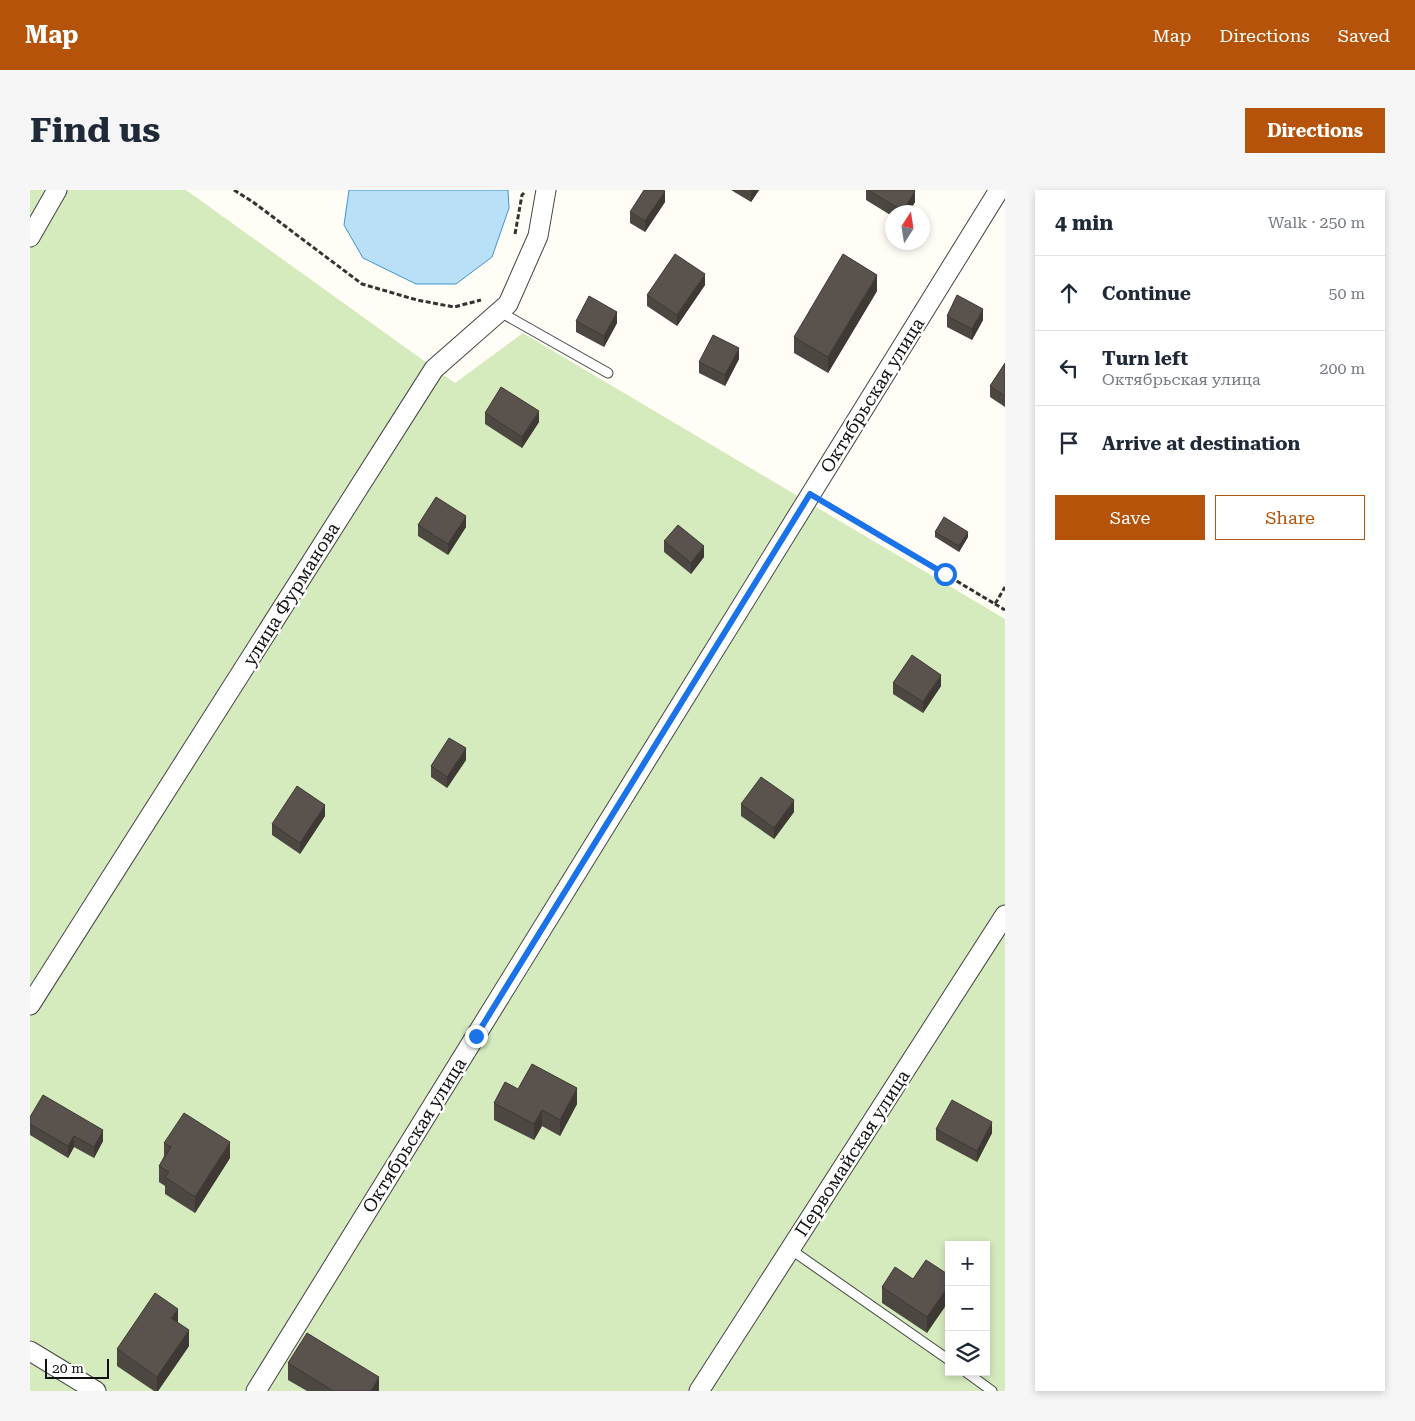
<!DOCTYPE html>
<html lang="en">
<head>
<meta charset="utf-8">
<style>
	:root { --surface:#fff; --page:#f6f6f7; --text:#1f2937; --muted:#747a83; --line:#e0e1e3; --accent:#b45309 }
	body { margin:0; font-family:"Roboto Serif",serif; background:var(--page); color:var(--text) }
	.controls { position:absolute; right:15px; bottom:15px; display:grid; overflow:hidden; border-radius:0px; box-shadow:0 2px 8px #0003 }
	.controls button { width:45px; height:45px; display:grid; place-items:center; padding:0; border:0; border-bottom:1px solid var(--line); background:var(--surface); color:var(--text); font:25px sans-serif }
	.compass { position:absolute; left:855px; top:15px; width:45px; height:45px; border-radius:50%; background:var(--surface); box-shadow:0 2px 8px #0003; rotate:12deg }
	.scale { position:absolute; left:15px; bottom:12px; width:64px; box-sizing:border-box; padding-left:5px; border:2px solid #111; border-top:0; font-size:14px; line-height:18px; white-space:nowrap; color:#111; -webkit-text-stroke:4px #fff; paint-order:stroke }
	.stop { position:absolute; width:15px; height:15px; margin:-11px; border:4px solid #1a73e8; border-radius:50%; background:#fff }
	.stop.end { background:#1a73e8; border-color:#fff; box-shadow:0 1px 5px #0008 }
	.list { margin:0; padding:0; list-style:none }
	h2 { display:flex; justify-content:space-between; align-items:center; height:65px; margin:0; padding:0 20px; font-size:21px }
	h2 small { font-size:16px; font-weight:400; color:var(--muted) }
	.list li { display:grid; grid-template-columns:32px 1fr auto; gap:15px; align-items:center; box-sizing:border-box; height:75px; padding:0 20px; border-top:1px solid var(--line) }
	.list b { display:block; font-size:19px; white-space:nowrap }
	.list p { margin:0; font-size:16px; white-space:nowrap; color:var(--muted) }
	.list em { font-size:16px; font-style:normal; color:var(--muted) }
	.actions { display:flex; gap:10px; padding:15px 20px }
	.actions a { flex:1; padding:11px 0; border:1px solid var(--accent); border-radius:0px; text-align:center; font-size:18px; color:var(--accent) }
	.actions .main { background:var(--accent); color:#fff }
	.icon { flex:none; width:28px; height:28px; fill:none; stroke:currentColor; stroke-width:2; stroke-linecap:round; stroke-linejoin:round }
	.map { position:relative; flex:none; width:975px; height:1201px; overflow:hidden; border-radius:0px }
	header { display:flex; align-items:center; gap:30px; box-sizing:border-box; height:70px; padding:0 25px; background:var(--accent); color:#fff }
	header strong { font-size:24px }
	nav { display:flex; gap:28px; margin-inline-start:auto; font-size:18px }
	.intro { display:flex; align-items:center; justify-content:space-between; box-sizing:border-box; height:120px; padding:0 30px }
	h1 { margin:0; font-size:35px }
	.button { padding:12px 22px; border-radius:0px; background:var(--accent); color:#fff; font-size:18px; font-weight:700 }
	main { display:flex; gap:30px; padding:0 30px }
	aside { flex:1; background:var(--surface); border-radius:0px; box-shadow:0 2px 8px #0003 }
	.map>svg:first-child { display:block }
</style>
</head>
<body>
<header>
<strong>Map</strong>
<nav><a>Map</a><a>Directions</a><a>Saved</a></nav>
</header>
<div class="intro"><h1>Find us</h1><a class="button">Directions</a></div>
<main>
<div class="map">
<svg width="975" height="1201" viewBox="0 0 975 1201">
	<rect width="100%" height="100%" fill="#fffdf5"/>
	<path fill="#d5ebbd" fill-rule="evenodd" d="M 0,0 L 156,0 L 425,193 L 493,143 L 975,429 L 975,1201 L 0,1201 ZM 919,1055 L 956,1055 L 956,1182 L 919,1182 Z"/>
	<path fill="#b9e0f7" stroke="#3f96cf" d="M 319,0 L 478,0 L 479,18 L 462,67 L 426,94 L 386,94 L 333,68 L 314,35 Z"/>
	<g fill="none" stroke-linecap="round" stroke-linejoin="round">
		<defs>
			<path id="lane" d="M 470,122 L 578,183
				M 760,1059 L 919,1170
				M 936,1182 L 962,1201"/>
			<path id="street" d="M 0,47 L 27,0
				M 0,815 L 404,179 L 478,114 L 508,46 L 516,0
				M 0,1161 L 66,1201
				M 226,1201 L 969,0
				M 669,1201 L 975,725"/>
		</defs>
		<use href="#lane" stroke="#444" stroke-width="11"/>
		<use href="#street" stroke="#444" stroke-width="21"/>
		<path stroke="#333" stroke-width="3" stroke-dasharray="5 2.5" stroke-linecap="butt" d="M 204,0 L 223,12 L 332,94 L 387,110 L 424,117 L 451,110
			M 485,44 L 492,5 L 495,2
			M 798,314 L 965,414 L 975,397
			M 965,414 L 975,420"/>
		<use href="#lane" stroke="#fff" stroke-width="9"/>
		<use href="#street" stroke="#fff" stroke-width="19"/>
	</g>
	<path fill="#4d4742" d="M 701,0 L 729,0 L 721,12 Z
		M 836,0 L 884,0 L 885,12 L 879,22 L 862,22 L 862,26 L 836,10 Z
		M 635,12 L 615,42 L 600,33 L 600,22 Z
		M 675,95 L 647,136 L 617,116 L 617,105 Z
		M 847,101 L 798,183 L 764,163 L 764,147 Z
		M 917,126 L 953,130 L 942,150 L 917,137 Z
		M 546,131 L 587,133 L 574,157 L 546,142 Z
		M 709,169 L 695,196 L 669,183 L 669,172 Z
		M 975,173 L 975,217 L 960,207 L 960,196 Z
		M 455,223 L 509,232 L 492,258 L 455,234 Z
		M 388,335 L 436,337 L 418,365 L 388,346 Z
		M 905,342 L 938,347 L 929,362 L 905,347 Z
		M 634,351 L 674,367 L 661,384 L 634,362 Z
		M 863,493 L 911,496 L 893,523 L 863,504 Z
		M 436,570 L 417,598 L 401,587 L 401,576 Z
		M 711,614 L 764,622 L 744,649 L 711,626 Z
		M 295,626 L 270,664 L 242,645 L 242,634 Z
		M 488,899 L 547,914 L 530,946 L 512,936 L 504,950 L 464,930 L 464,913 Z
		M 0,927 L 73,951 L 64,968 L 44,957 L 38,968 L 0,945 Z
		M 906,939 L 962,943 L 947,972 L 906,950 Z
		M 134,953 L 200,968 L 165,1023 L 135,1004 L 135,996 L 129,992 L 129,976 L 134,966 Z
		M 919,1085 L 897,1143 L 852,1113 L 852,1097 Z
		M 159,1156 L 128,1201 L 124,1201 L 87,1176 L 87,1159 Z
		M 258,1173 L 349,1201 L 277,1201 L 258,1190 Z"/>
	<path fill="#3f3936" d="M 722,0 L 729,0 L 721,12 L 721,1 Z
		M 635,1 L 635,12 L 615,42 L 615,31 Z
		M 885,1 L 885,12 L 879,22 L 873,22 Z
		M 675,84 L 675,95 L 647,136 L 647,125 Z
		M 847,85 L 847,101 L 798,183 L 798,167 Z
		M 953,119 L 953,130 L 942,150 L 942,139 Z
		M 587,122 L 587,133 L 574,157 L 574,146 Z
		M 709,158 L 709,169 L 695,196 L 695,185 Z
		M 509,221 L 509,232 L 492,258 L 492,247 Z
		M 436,326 L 436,337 L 418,365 L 418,354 Z
		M 938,342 L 938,347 L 929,362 L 929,356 Z
		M 674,356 L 674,367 L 661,384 L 661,373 Z
		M 911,485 L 911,496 L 893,523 L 893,512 Z
		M 436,558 L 436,570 L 417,598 L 417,587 Z
		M 764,610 L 764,622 L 744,649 L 744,638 Z
		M 295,615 L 295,626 L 270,664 L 270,653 Z
		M 547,898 L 547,914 L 530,946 L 530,930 Z
		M 512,920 L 512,936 L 504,950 L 504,934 Z
		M 962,932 L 962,943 L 947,972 L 947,961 Z
		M 73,940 L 73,951 L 64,968 L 64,957 Z
		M 44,946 L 44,957 L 38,968 L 38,956 Z
		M 200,952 L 200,968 L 165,1023 L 165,1007 Z
		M 919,1095 L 919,1111 L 897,1143 L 897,1127 Z
		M 148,1119 L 148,1135 L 141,1128 Z
		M 159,1140 L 159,1156 L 128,1201 L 127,1201 L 127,1187 Z
		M 349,1187 L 349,1201 L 341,1201 Z"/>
	<path fill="#5a524d" stroke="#3f3936" d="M 614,0 L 633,0 L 635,1 L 615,31 L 600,22 Z
		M 838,0 L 884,0 L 885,1 L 873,21 Z
		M 645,64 L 675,84 L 647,125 L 617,105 Z
		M 813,64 L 847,85 L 798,167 L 764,147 Z
		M 927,105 L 953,119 L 942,139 L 917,126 Z
		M 559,106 L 587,122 L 574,146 L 546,131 Z
		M 683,145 L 709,158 L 695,185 L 669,172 Z
		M 975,173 L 975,206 L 960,196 Z
		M 471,197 L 509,221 L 492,247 L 455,223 Z
		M 406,307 L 436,326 L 418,354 L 388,335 Z
		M 914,327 L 938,342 L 929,356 L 905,342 Z
		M 648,335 L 674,356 L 661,373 L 634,351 Z
		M 882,465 L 911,485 L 893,512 L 863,493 Z
		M 419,548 L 436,558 L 417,587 L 401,576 Z
		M 731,587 L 764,610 L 744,638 L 711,614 Z
		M 267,596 L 295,615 L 270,653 L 242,634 Z
		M 502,874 L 547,898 L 530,930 L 512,920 L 504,934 L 464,913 L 475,892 L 488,899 Z
		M 13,905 L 73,940 L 64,957 L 44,946 L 38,956 L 0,934 L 0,927 Z
		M 922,910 L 962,932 L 947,961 L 906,939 Z
		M 154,923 L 200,952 L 165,1007 L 135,987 L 139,982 L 129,976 L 141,957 L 134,953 Z
		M 896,1070 L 919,1085 L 919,1095 L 897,1127 L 852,1097 L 865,1077 L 883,1089 Z
		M 125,1103 L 148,1119 L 141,1128 L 159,1140 L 127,1187 L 87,1159 Z
		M 277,1143 L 349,1187 L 341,1201 L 303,1201 L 258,1173 Z"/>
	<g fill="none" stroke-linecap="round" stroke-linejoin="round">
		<path stroke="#1a73e8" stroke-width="6" d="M 446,846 L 780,304 L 915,384"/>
	</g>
	<g text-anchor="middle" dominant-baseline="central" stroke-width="5" stroke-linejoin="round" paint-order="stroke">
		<g font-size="18" fill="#111" stroke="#fff">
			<text transform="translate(842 205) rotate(-58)">Октябрьская улица</text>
			<text transform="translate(261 404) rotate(-58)">улица Фурманова</text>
			<text transform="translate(384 945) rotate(-58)">Октябрьская улица</text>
			<text transform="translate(822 963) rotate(-57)">Первомайская улица</text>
		</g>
	</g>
</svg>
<div class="controls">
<button>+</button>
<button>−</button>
<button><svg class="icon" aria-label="layers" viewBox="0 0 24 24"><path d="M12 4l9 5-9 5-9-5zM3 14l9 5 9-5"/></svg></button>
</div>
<svg class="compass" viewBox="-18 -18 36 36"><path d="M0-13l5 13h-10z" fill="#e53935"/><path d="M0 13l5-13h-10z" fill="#747a83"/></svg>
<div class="scale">20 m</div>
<div class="stop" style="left:915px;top:384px"></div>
<div class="stop end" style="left:446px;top:846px"></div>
</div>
<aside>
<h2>4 min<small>Walk · 250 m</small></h2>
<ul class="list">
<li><svg class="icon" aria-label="ahead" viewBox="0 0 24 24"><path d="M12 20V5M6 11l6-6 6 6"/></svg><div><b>Continue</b></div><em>50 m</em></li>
<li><svg class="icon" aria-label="left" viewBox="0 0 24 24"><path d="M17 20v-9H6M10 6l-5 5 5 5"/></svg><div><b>Turn left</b><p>Октябрьская улица</p></div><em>200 m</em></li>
<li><svg class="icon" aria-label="arrive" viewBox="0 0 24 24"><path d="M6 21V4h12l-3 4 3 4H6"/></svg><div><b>Arrive at destination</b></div></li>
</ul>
<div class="actions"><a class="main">Save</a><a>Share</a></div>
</aside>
</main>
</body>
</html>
